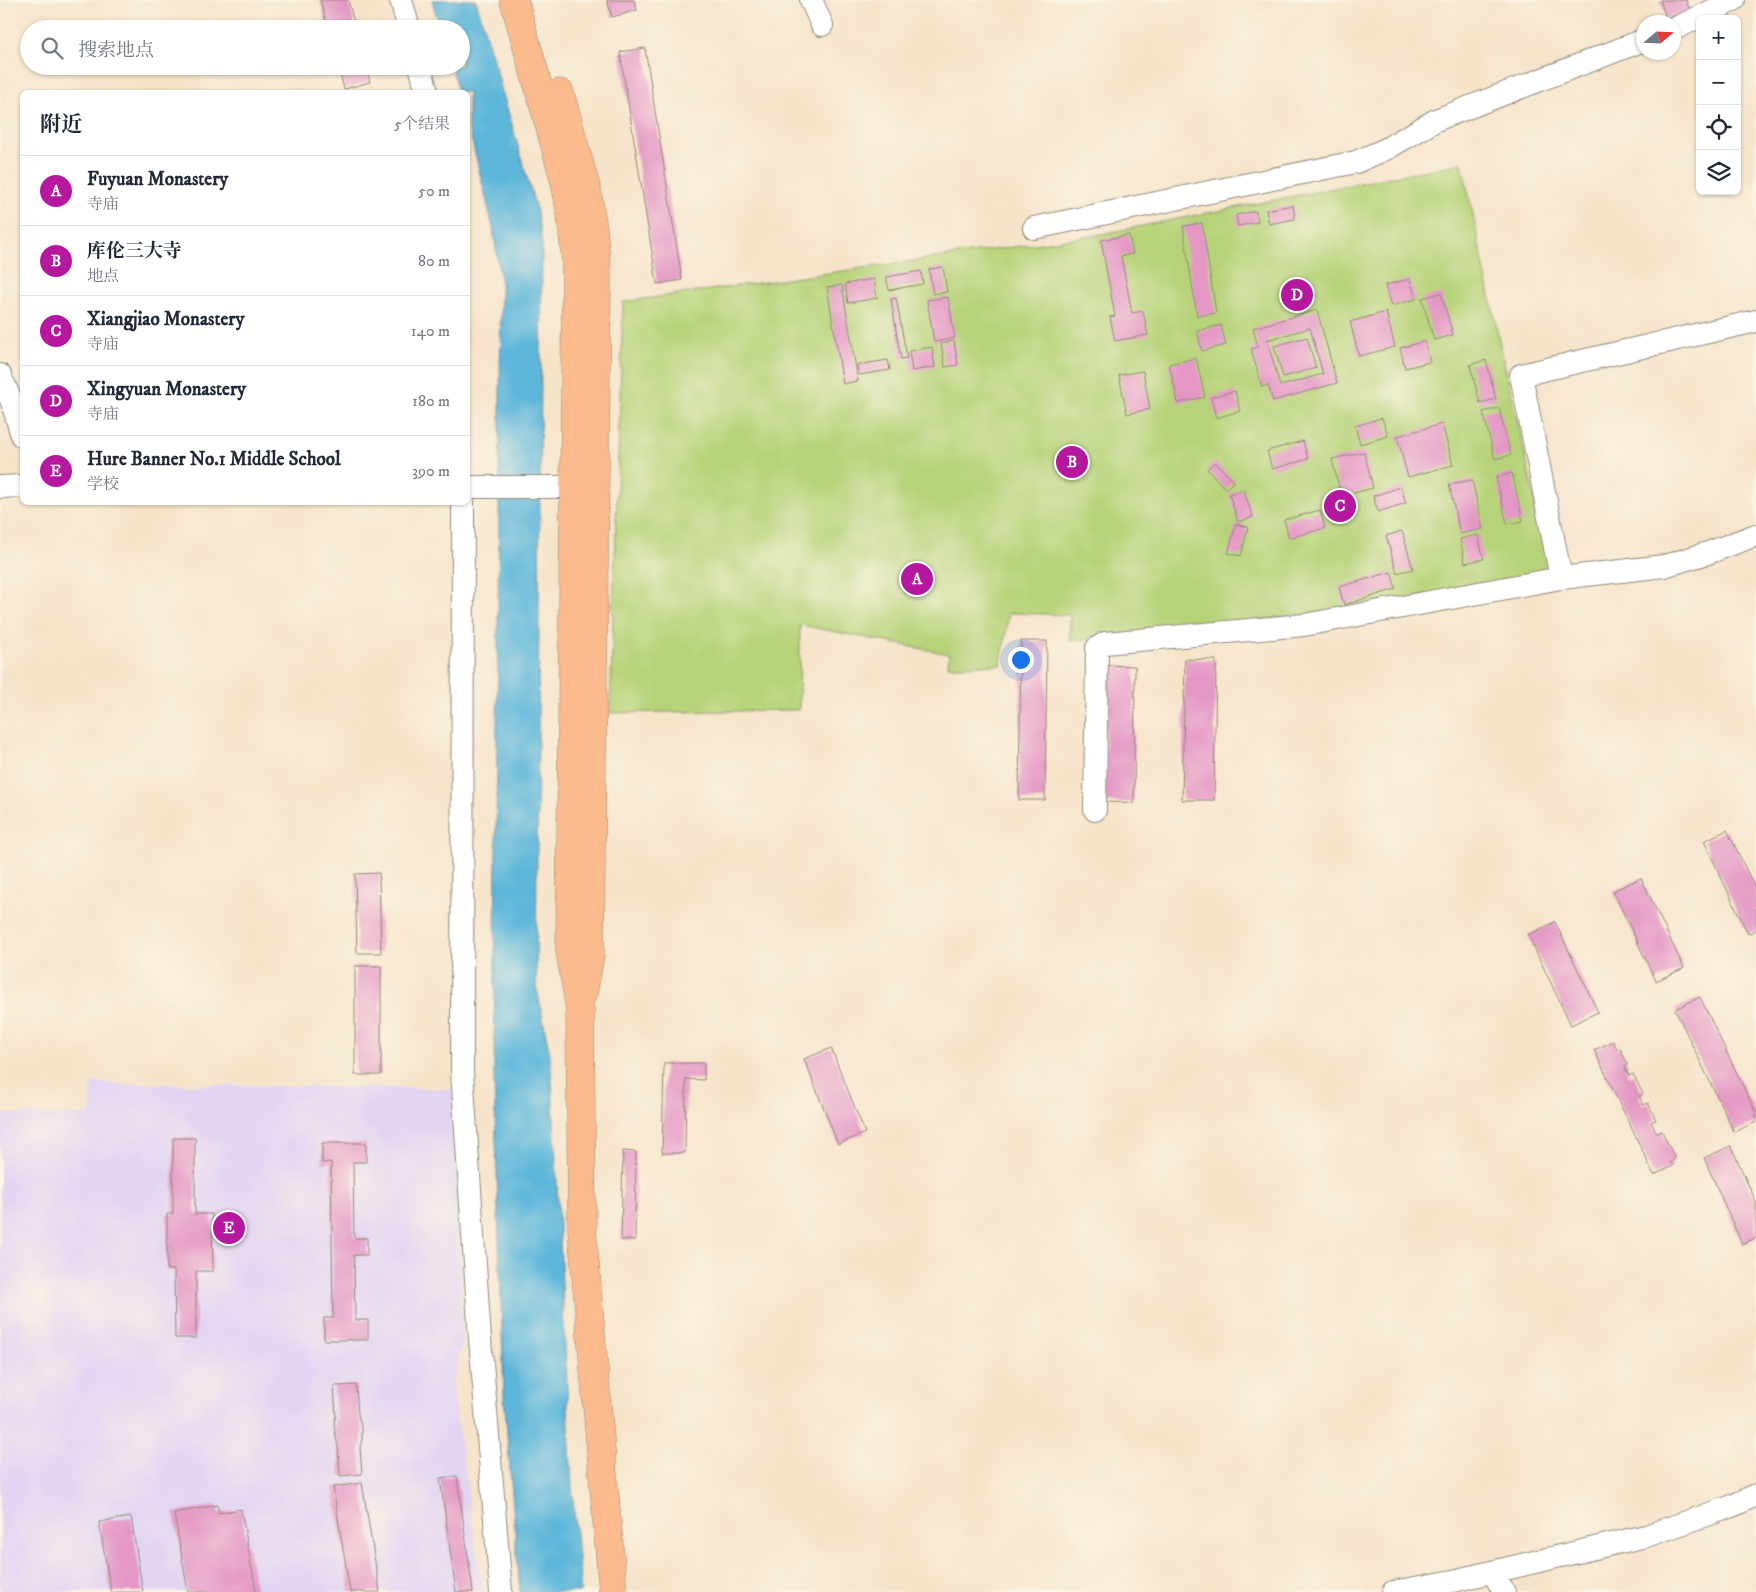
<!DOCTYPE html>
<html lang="zh">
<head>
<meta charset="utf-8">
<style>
	:root { --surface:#fff; --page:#f6f6f7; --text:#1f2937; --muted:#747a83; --line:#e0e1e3; --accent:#b5179e }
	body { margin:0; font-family:"IM FELL DW Pica","Noto Serif SC",serif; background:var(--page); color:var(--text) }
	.controls { position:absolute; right:15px; top:15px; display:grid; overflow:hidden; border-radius:8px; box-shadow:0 1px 4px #0004 }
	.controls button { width:45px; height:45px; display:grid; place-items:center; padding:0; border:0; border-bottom:1px solid var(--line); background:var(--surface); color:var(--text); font:25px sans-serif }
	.compass { position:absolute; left:1636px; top:15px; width:45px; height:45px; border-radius:50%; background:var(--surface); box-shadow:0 1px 4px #0004; rotate:71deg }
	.you { position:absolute; left:1020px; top:659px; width:18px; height:18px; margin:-12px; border:4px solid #fff; border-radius:50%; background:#1a73e8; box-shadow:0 0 0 8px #1a73e833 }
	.badge { display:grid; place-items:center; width:32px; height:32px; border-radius:50%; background:var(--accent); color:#fff; font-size:16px; font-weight:700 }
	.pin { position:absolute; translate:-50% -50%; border:2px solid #fff; box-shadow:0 1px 5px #0006 }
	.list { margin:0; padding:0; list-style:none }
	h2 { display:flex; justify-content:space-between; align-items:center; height:65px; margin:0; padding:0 20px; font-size:21px }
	h2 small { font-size:16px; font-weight:400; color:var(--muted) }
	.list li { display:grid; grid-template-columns:32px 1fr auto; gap:15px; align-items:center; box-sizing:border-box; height:70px; padding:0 20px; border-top:1px solid var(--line) }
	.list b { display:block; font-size:19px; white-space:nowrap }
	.list p { margin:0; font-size:16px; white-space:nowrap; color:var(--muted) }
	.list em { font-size:16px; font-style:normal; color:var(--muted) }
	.icon { flex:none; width:28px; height:28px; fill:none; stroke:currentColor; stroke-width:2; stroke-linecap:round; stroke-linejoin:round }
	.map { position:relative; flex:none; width:1756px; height:1592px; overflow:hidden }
	.search { position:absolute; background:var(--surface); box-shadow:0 1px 4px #0004; left:20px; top:20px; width:450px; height:55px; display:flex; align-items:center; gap:12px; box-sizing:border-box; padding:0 18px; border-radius:28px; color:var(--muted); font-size:19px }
	.panel { position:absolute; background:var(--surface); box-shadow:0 1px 4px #0004; left:20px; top:90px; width:450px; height:415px; border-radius:8px }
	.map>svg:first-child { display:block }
</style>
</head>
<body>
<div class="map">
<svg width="1756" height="1592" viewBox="0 0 1756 1592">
	<rect width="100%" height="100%" fill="#fcf5e5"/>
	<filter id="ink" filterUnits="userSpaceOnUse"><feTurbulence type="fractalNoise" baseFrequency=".02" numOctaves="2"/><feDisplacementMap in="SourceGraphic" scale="10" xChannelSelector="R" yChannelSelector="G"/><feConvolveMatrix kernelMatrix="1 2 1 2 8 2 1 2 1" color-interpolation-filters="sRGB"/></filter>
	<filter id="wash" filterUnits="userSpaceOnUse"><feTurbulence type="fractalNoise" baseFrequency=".0096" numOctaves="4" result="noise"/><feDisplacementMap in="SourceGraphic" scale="20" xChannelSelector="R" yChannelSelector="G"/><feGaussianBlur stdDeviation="1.12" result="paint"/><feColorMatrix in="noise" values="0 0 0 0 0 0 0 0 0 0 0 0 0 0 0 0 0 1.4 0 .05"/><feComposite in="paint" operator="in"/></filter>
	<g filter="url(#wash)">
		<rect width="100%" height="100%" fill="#f6e4ca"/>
		<path fill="#e2d4f3" d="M 92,1083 L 454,1089 L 463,1340 L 452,1386 L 483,1592 L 0,1592 L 0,1114 L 91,1115 Z"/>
		<path fill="#b7d379" stroke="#717f52" d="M 1462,163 L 1502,353 L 1551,571 L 1349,610 L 1070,641 L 1070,615 L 1009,613 L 1001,665 L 948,666 L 949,654 L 800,625 L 799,710 L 610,713 L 623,302 L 1091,236 Z"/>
		<path fill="#5cb6da" stroke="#447082" d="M 432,0 L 476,0 L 537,212 L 542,244 L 536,983 L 551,1061 L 572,1487 L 581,1592 L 520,1592 L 504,1396 L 494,1078 L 501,284 L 493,227 L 468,125 L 468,92 L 458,92 L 451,66 L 461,66 L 461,29 L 440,29 Z"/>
		<g id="blocks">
			<path fill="#e497c5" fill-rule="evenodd" d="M 320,0 L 348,0 L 356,29 L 328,29 Z
				M 607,0 L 634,0 L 637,10 L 612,17 Z
				M 1660,0 L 1686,0 L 1690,11 L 1666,18 Z
				M 645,48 L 682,280 L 657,284 L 620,52 Z
				M 338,66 L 366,66 L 370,82 L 344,89 Z
				M 1293,205 L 1295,219 L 1269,224 L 1266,210 Z
				M 1256,211 L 1258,222 L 1238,226 L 1236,215 Z
				M 1202,223 L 1216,313 L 1197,316 L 1183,226 Z
				M 1129,235 L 1133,254 L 1121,256 L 1132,313 L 1143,311 L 1148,335 L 1115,341 L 1110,317 L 1115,316 L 1101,240 Z
				M 943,267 L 947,292 L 933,294 L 929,269 Z
				M 921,271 L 923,284 L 889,290 L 886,277 Z
				M 874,279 L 877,298 L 848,303 L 845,284 Z
				M 1410,279 L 1416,299 L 1391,306 L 1385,285 Z
				M 842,285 L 858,381 L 843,384 L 827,287 Z
				M 1441,293 L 1453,335 L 1434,340 L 1422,298 Z
				M 948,297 L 955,338 L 934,342 L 927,300 Z
				M 896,298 L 907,358 L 901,359 L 891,299 Z
				M 1317,310 L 1337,383 L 1273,401 L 1268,385 L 1262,387 L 1251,349 L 1258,347 L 1253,328 ZM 1310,328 L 1323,374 L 1280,386 L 1267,340 Z
				M 1386,312 L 1395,347 L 1359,356 L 1350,322 Z
				M 1221,325 L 1226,345 L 1202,351 L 1197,331 Z
				M 1307,337 L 1316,368 L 1283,377 L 1274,346 Z
				M 954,341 L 958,365 L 945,367 L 941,343 Z
				M 1425,341 L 1430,362 L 1405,368 L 1400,348 Z
				M 932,347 L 935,367 L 912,371 L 909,351 Z
				M 1196,358 L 1205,397 L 1178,403 L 1169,364 Z
				M 888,360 L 890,370 L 859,375 L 857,365 Z
				M 1486,360 L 1496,399 L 1480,403 L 1470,365 Z
				M 1143,371 L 1150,409 L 1127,414 L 1119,375 Z
				M 1235,391 L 1240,411 L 1216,418 L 1211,397 Z
				M 1499,408 L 1511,455 L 1495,459 L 1483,412 Z
				M 1382,418 L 1388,436 L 1360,444 L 1355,426 Z
				M 1442,424 L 1453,465 L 1408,477 L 1397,436 Z
				M 1303,441 L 1308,459 L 1272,469 L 1267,451 Z
				M 1364,452 L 1373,488 L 1341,496 L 1332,459 Z
				M 1215,462 L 1234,481 L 1226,489 L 1207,469 Z
				M 1512,473 L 1523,521 L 1507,524 L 1496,477 Z
				M 1472,480 L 1483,529 L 1460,534 L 1449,484 Z
				M 1401,487 L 1406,503 L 1378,512 L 1373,496 Z
				M 1243,489 L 1253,517 L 1238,522 L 1229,494 Z
				M 1320,510 L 1325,528 L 1289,538 L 1284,520 Z
				M 1236,524 L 1248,527 L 1241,556 L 1228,553 Z
				M 1402,531 L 1413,569 L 1397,573 L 1386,536 Z
				M 1478,535 L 1484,559 L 1465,563 L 1460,539 Z
				M 1391,572 L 1396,589 L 1344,605 L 1339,587 Z
				M 1021,641 L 1047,641 L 1045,800 L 1019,800 Z
				M 1185,659 L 1216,660 L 1214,800 L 1182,800 Z
				M 1106,665 L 1135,666 L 1134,803 L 1105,802 Z
				M 1727,830 L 1756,890 L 1756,930 L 1748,934 L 1704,841 Z
				M 379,873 L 381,953 L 357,953 L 355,874 Z
				M 1641,878 L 1684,968 L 1656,981 L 1613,891 Z
				M 1555,922 L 1598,1012 L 1571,1025 L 1528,935 Z
				M 355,966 L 381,966 L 381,1075 L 355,1075 Z
				M 1700,997 L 1756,1113 L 1756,1122 L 1734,1132 L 1675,1009 Z
				M 1613,1041 L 1617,1049 L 1620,1048 L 1628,1065 L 1625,1067 L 1629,1076 L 1633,1074 L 1643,1094 L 1639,1096 L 1643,1105 L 1648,1103 L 1656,1120 L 1651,1122 L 1657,1133 L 1662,1131 L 1675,1159 L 1670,1162 L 1673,1166 L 1654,1175 L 1594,1050 Z
				M 831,1048 L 865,1133 L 838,1144 L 804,1059 Z
				M 664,1063 L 704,1063 L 704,1080 L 686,1079 L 685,1153 L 662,1153 Z
				M 173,1138 L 195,1138 L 195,1214 L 212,1214 L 213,1271 L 196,1271 L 196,1338 L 175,1338 L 174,1270 L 167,1270 L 167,1214 L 173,1214 Z
				M 322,1143 L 366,1143 L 366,1162 L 353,1162 L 354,1238 L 367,1238 L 367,1255 L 354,1255 L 355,1320 L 368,1320 L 368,1340 L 324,1340 L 324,1318 L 333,1318 L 331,1162 L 322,1163 Z
				M 1731,1146 L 1756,1202 L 1756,1238 L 1742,1244 L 1704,1158 Z
				M 623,1151 L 636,1152 L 635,1240 L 621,1240 Z
				M 356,1385 L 358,1415 L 362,1430 L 362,1439 L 360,1448 L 362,1474 L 340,1476 L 338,1447 L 335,1432 L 334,1422 L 336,1416 L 334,1386 Z
				M 457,1476 L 473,1592 L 456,1592 L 440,1478 Z
				M 362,1483 L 380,1592 L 350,1592 L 333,1487 Z
				M 217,1505 L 219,1513 L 241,1509 L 256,1592 L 188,1592 L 174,1513 Z
				M 131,1517 L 143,1592 L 111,1592 L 99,1522 Z"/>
		</g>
	</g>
	<g filter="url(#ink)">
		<use href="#blocks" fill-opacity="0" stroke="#90887a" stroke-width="1"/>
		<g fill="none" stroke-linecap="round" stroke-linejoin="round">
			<defs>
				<path id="minor" d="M 401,0 L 409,29
					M 811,0 L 822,25
					M 1674,29 L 1734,0
					M 420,66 L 427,92
					M 1034,228 L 1356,162 L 1386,149 L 1436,120 L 1644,40
					M 0,375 L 12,402 L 22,436
					M 0,487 L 22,486
					M 468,487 L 575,487
					M 463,502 L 462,1071 L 480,1339 L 501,1592
					M 1561,578 L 1664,566 L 1708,553 L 1756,535
					M 1095,810 L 1097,648 L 1105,643 L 1304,625 L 1561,578 L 1521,375 L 1756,321
					M 1493,1572 L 1504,1592
					M 1393,1592 L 1453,1581 L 1646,1536 L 1730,1507 L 1756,1495"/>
				<path id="major" d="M 514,0 L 565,181 L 571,215 L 576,262 L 570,951 L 580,1009 L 582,1229 L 613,1592
					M 560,93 L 587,191 L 593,229 L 597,271 L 590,955 L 583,993"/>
			</defs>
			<use href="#minor" stroke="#90887a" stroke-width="24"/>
			<use href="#major" stroke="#90887a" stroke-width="29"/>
			<use href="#minor" stroke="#fff" stroke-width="22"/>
			<use href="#major" stroke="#fbbb8d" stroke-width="28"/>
		</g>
	</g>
</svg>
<div class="controls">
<button>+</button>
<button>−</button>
<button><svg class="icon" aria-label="locate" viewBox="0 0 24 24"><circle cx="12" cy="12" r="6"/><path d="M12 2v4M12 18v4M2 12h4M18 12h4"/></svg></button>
<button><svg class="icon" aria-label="layers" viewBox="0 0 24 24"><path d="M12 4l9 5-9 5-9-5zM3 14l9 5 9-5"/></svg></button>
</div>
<svg class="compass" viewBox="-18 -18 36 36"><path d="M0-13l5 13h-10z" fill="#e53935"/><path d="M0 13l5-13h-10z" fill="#747a83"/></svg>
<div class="you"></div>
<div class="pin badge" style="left:917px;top:579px">A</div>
<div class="pin badge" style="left:1072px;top:462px">B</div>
<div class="pin badge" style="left:1340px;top:506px">C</div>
<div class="pin badge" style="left:1297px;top:295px">D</div>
<div class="pin badge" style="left:229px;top:1228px">E</div>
<div class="search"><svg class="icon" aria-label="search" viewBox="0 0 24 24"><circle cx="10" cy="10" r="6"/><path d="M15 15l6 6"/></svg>搜索地点</div>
<section class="panel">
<h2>附近<small>5个结果</small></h2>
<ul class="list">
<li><span class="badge">A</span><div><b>Fuyuan Monastery</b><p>寺庙</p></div><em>50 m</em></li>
<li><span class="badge">B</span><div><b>库伦三大寺</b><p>地点</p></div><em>80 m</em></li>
<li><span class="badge">C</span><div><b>Xiangjiao Monastery</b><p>寺庙</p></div><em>140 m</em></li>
<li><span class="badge">D</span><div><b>Xingyuan Monastery</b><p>寺庙</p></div><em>180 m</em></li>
<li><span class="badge">E</span><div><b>Hure Banner No.1 Middle School</b><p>学校</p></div><em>390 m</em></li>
</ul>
</section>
</div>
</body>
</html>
